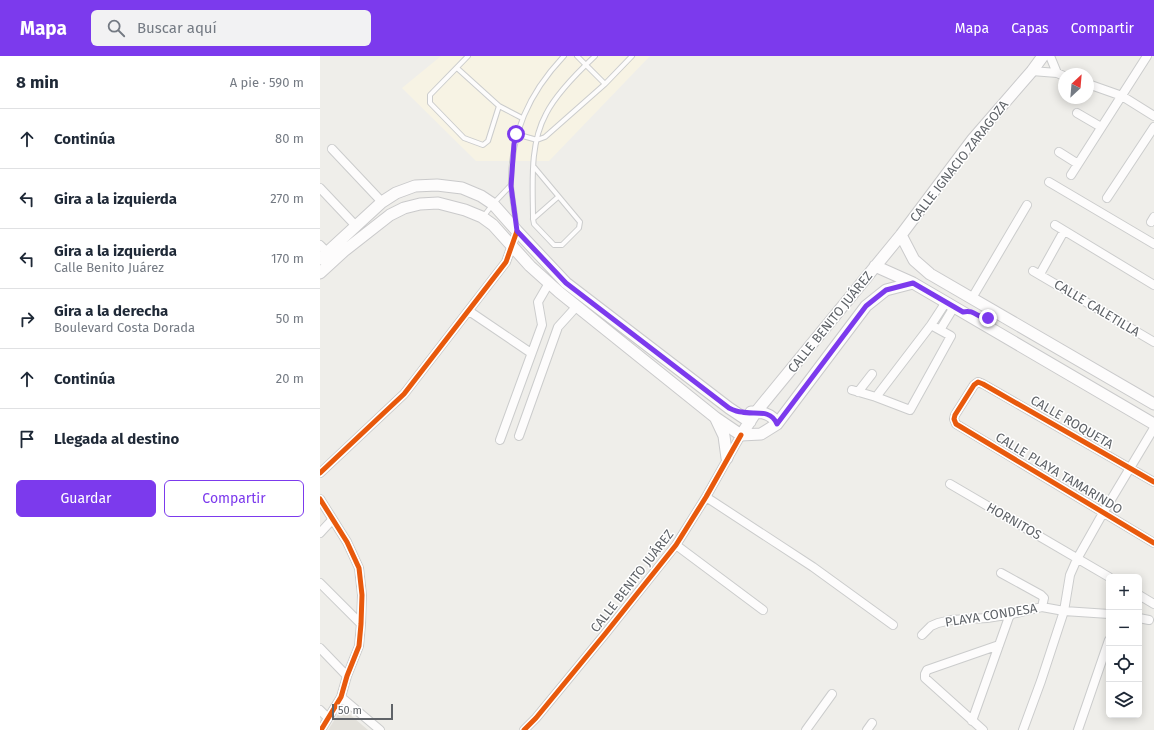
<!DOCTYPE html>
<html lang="es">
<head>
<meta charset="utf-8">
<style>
	:root { --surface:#fff; --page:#f2f2f3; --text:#1f2937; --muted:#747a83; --line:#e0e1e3; --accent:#7c3aed }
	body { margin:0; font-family:"Fira Sans",sans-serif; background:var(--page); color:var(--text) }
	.controls { position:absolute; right:12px; bottom:12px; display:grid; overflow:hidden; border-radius:6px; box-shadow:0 2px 10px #0003 }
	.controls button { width:36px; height:36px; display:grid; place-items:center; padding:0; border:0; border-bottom:1px solid var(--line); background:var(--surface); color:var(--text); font:20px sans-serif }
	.compass { position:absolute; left:738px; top:12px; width:36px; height:36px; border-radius:50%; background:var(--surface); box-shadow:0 2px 10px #0003; rotate:26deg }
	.scale { position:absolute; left:12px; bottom:10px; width:61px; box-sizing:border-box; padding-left:4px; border:2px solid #5f6368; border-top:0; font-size:11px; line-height:14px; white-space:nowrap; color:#5f6368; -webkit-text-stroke:3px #fff; paint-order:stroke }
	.stop { position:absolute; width:12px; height:12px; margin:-9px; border:3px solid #7c3aed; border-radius:50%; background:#fff }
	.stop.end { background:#7c3aed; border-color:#fff; box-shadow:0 1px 4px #0008 }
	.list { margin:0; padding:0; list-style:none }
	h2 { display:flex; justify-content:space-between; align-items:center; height:52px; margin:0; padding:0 16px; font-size:17px }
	h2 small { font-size:13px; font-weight:400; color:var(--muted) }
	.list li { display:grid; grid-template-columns:26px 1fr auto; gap:12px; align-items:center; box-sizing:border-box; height:60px; padding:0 16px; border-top:1px solid var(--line) }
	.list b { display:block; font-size:15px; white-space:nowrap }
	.list p { margin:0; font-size:13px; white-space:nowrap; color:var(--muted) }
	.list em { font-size:13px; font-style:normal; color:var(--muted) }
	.actions { display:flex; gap:8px; padding:12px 16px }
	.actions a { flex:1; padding:9px 0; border:1px solid var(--accent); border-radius:6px; text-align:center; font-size:14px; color:var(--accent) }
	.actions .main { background:var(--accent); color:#fff }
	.icon { flex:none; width:22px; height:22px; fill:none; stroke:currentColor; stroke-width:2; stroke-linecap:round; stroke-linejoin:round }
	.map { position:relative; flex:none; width:834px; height:674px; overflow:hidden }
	header { display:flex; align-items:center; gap:24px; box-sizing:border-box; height:56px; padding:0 20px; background:var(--accent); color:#fff }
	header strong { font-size:19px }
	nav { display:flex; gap:22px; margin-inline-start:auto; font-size:14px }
	.search { width:280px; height:36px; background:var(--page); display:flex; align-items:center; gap:10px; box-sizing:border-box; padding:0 14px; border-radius:6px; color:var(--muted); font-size:15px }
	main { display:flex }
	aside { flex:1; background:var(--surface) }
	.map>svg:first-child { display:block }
</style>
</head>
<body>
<header>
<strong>Mapa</strong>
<div class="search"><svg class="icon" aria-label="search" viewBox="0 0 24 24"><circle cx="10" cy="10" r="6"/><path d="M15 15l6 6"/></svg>Buscar aquí</div>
<nav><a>Mapa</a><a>Capas</a><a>Compartir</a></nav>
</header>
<main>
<aside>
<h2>8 min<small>A pie · 590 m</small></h2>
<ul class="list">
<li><svg class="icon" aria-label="ahead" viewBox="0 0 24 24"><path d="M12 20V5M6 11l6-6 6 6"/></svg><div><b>Continúa</b></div><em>80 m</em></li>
<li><svg class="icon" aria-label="left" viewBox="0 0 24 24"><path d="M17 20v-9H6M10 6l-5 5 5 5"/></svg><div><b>Gira a la izquierda</b></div><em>270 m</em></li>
<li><svg class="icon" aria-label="left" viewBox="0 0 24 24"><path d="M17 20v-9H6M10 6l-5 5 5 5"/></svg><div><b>Gira a la izquierda</b><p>Calle Benito Juárez</p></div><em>170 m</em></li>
<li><svg class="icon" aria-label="right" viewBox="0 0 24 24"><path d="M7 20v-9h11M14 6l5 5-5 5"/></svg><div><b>Gira a la derecha</b><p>Boulevard Costa Dorada</p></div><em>50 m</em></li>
<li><svg class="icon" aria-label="ahead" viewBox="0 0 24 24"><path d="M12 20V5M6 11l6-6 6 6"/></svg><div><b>Continúa</b></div><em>20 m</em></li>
<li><svg class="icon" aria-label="arrive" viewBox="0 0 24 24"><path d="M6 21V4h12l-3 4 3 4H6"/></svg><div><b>Llegada al destino</b></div></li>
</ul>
<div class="actions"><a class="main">Guardar</a><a>Compartir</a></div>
</aside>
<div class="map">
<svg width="834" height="674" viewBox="0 0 834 674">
	<rect width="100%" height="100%" fill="#efeeea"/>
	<path fill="#f7f3e4" d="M 121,0 L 330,0 L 229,105 L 156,105 L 82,32 Z"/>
	<path fill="#e2e0da" d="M 22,652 L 48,674 L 8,674 Z"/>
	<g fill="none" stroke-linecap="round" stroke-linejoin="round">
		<defs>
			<path id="lane" d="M 148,0 L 110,39 L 110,47 L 144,82 L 163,89 L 168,85 L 179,50
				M 257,0 L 285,28
				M 137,12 L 179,50 L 202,62
				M 196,78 L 217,84 L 225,81 L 285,28 L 312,0
				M 214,111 L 260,166 L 259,172 L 242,189 L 234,189 L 214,168 L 213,163 C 213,129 209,89 226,58 C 236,38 259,15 275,0
				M 163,161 L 173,148 L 191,129
				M 213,163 L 238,141
				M 196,169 C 195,156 192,143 191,130 C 190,78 209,37 244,0"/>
			<path id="street" d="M 730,0 L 737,17
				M 712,15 L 737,17 L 744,20
				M 768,28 L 802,40 L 834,60
				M 757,57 L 781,71
				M 12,93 L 62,146
				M 739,96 L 758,108
				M 751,119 L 827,0
				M 729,126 L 834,188
				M 0,132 L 36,170
				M 787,142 L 834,71
				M 831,166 L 834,161
				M 735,169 L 834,229
				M 0,189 L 7,196
				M 713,215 L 834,286
				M 720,218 L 744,175
				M 652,242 L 707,149
				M 149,255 L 211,297
				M 620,274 L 634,251
				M 532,334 L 556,341 L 590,354 L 631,280 L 611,269
				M 538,336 L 552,318
				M 556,341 L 611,269 L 626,246
				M 199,380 L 238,271 L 257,250
				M 180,384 L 222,269 L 218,246 L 229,227
				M 0,417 L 84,338 L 186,206 L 197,175
				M 834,426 L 663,328 L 658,326 L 654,329 L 635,359 L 634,363 L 636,368 L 834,487
				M 630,428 L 789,521
				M 386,441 L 493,511 L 573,569
				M 0,443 L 27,486 L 39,512 L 42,539 L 41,568 L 39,590 L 27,620 L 21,641 L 1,674
				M 0,477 L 12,464
				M 356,489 L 443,554
				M 681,517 L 721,539 L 724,542 L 722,551
				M 0,527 L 41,568
				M 819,539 L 834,548
				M 819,562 L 829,564
				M 602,579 L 611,570 L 618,567 L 631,564 L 667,562 L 692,558 L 722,551 L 744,555 L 789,558
				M 0,592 L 27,620
				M 21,641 L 60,674
				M 0,654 L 8,662
				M 652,665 L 689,561 L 692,558
				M 204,674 L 216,662 L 285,578 L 356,489 L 386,441 L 421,379
				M 486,674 L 512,638
				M 547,674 L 552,667
				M 663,674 L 605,622 L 605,618 L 607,614 L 679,589
				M 703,674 L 721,625 L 744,555 L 750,519 L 757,503 L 783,457 L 834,372
				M 758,674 L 789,584"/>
			<path id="secondary" d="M 581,179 L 594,204 L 610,218 L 834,348
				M 0,203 L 62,146 L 76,137 L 95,130 L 117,129 L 142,132 L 161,140 L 173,148 L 197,175 L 246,227 L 409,352 L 430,366
				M 555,210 L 593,227 L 834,368
				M 0,217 L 24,195 L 70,159 L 84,152 L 100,148 L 118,147 L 145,154 L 162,161 L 173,169 L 210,210 L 239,236 L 396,362 L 421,379
				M 431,356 C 441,356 452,357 457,368
				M 396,363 L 404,380 L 407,402
				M 421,379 L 436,356 L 581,179 L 653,83 L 712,15 L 723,0
				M 421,379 L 441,378 L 457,368 L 546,250 L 566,234 L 593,227"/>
		</defs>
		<use href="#lane" stroke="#cbcccc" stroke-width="6"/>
		<use href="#street" stroke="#cbcccc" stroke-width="10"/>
		<use href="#secondary" stroke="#cacacb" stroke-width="13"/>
		<use href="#lane" stroke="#fdfcfc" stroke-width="4"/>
		<use href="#street" stroke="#fdfcfc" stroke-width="8"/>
		<use href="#secondary" stroke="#fdfcfc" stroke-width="11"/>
		<defs>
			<path id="cycleway" d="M 0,417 L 84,338 L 186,206 L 197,175
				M 834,426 L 663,328 L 658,326 L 654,329 L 635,359 L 634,363 L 636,368 L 834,487
				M 0,443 L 27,486 L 39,512 L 42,539 L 41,568 L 39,590 L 27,620 L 21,641 L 1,674
				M 204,674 L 216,662 L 285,578 L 356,489 L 386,441 L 421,379"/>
		</defs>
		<use href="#cycleway" stroke="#fff" stroke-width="8"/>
		<use href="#cycleway" stroke="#e8590c" stroke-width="5"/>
	</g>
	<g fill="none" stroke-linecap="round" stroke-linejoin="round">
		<path stroke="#7c3aed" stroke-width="5" d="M 196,78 L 194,88 L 191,130 L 197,175 L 246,227 L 409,352 C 413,354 417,356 422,356 C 434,359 450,352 457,368 L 546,250 L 566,234 L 593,227 L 643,256 C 655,253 658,263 668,262"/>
	</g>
	<g text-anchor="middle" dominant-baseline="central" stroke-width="3" stroke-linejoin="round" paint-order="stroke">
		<g font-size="13" fill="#5f6368" stroke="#fff">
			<text transform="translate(639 105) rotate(-52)">CALLE IGNACIO ZARAGOZA</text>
			<text transform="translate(777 252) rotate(31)">CALLE CALETILLA</text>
			<text transform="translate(510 266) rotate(-51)">CALLE BENITO JUÁREZ</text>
			<text transform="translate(752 366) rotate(30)">CALLE ROQUETA</text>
			<text transform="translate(739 417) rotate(31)">CALLE PLAYA TAMARINDO</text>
			<text transform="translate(694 465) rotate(30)">HORNITOS</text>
			<text transform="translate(312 525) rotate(-52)">CALLE BENITO JUÁREZ</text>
			<text transform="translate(671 559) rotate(-9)">PLAYA CONDESA</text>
		</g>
	</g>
</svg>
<div class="controls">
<button>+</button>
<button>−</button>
<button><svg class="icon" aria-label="locate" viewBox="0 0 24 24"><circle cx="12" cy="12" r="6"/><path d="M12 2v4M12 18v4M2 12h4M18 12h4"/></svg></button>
<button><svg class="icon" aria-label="layers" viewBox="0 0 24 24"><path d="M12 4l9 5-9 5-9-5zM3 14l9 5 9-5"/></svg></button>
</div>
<svg class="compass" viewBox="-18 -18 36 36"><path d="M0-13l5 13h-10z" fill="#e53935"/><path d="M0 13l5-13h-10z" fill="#747a83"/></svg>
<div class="scale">50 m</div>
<div class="stop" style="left:196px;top:78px"></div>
<div class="stop end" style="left:668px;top:262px"></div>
</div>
</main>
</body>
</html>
